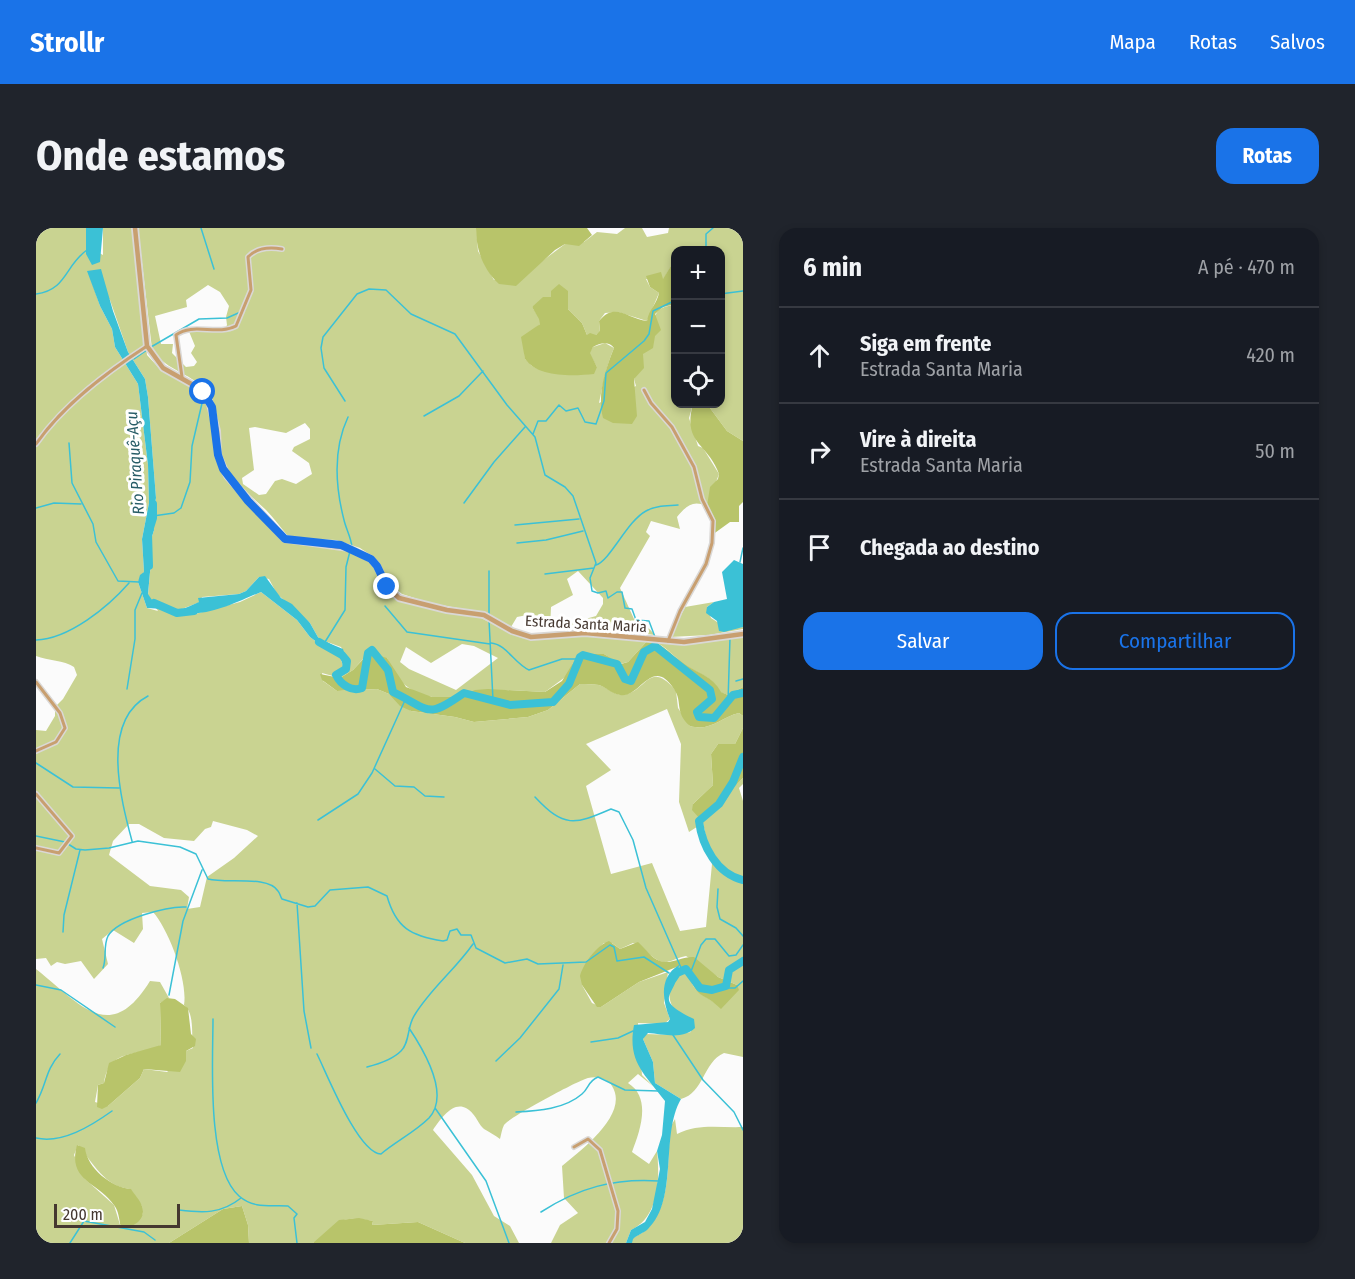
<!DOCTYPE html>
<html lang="pt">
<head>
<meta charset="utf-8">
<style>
	:root { --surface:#171b24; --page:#20242c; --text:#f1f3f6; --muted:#9ea1a6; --line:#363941; --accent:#1a73e8 }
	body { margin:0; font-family:"Fira Sans Condensed",sans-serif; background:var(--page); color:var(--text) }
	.controls { position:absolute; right:18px; top:18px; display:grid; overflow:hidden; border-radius:12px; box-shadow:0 3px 9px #0003 }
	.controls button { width:54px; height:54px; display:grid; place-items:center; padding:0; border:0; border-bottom:2px solid var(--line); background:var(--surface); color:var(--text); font:30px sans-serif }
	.scale { position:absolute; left:18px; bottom:15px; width:126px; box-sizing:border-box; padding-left:6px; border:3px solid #453830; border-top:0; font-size:16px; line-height:21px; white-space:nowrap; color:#453830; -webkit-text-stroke:4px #fff; paint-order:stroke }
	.stop { position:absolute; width:18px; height:18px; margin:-14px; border:4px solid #1a73e8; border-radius:50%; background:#fff }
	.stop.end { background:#1a73e8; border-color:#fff; box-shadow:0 2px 6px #0008 }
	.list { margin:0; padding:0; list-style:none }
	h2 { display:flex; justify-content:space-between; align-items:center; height:78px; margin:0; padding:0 24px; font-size:26px }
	h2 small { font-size:20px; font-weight:400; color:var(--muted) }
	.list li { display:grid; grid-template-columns:39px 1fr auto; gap:18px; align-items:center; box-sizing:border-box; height:96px; padding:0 24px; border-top:2px solid var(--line) }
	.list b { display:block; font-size:22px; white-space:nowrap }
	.list p { margin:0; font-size:20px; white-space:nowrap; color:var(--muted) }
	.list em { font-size:20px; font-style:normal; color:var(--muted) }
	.actions { display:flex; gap:12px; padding:18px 24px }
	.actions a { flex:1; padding:14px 0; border:2px solid var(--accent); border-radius:18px; text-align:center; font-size:21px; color:var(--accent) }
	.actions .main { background:var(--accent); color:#fff }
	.icon { flex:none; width:33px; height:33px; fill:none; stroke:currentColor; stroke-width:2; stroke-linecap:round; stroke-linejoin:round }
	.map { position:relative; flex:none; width:707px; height:1015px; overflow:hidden; border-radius:18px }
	header { display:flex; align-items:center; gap:36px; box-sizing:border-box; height:84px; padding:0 30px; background:var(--accent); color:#fff }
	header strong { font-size:28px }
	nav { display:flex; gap:33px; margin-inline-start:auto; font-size:21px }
	.intro { display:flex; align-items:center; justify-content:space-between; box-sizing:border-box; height:144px; padding:0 36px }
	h1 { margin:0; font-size:42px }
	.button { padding:15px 27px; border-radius:18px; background:var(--accent); color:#fff; font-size:21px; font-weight:700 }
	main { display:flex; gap:36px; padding:0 36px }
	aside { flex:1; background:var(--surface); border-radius:18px; box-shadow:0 3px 9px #0003 }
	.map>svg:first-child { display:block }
</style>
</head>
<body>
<header>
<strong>Strollr</strong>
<nav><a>Mapa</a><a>Rotas</a><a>Salvos</a></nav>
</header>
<div class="intro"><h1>Onde estamos</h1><a class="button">Rotas</a></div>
<main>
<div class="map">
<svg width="707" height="1015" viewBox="0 0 707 1015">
	<rect width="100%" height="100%" fill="#fbfbfb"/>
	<path fill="#c9d391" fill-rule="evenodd" d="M 0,0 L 50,0 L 50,18 L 67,27 L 67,0 L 96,0 L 111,127 L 123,140 L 158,160 L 167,168 L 174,184 L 179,224 L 187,244 L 199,262 L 249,313 L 306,320 L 322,325 L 335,334 L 351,362 L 368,373 L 393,381 L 445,390 L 483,408 L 546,406 L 612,412 L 592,434 L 584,436 L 568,426 L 537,435 L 532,447 L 509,464 L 471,462 L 427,465 C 411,475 383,469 369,457 C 362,452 355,438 351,430 L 327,431 L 317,442 L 304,450 L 286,445 L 287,453 L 301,463 L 341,461 L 353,466 L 375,483 L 419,489 L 438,494 L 492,489 L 512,482 L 544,456 C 550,456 557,456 563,457 C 571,459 577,466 585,467 C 610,467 612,429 640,463 L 642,480 L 654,498 C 675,504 685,489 703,485 L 707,488 L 707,500 L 699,516 L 682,516 L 675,526 L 677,557 L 657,576 L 671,582 L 707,550 L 707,556 L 703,560 L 707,573 L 707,829 L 688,825 C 667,834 668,865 645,871 L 619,855 L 617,834 L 607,811 L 609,806 L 639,807 L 655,804 C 646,790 628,777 635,759 C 638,751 643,747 643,737 L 653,743 C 657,766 663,763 680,776 L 701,757 L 682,749 L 650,728 C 643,729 637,733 631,734 C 619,736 608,718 597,715 L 584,721 L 576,715 L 568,715 L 560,723 L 546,757 L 556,775 L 565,779 L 603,754 L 632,744 L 628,775 L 634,791 L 628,796 L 602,795 L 606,847 L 618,859 L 602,846 L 592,855 C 616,870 604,903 596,924 L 613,936 L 621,923 C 624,951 623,989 595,1002 L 590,1015 L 515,1015 L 524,997 L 542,985 L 528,970 L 526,938 C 544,923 594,886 576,858 C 571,850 561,848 552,850 C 543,852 472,890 468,897 C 466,901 465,907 464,911 C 459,907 453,904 448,901 C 443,897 441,890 437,886 C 421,867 406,889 397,902 L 436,947 L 458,988 L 474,998 L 483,1015 L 429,1015 L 382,994 L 336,997 L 337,993 C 293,985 307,999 277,1015 L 213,1015 L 212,997 L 206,978 L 187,981 L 133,1015 L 0,1015 L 0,741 C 44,776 74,818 114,753 L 124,754 L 133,770 L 124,775 L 125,817 C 100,830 74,819 68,855 L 62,857 L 59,874 L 72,878 L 104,850 L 108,841 L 131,844 L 149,828 L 150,823 L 157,820 C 155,808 159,785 148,777 C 152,753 133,702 117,684 L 106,685 L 107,701 L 98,715 L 77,702 L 66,711 L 72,736 L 58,751 L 45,733 L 29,736 L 21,734 L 15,738 L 10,730 L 0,731 L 0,502 L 10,503 L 19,488 L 19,479 L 27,471 L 41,447 L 38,439 C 28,432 12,433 0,428 ZM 52,43 L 74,72 L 92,124 L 109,151 L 112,169 L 120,270 L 116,291 L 118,302 L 112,321 L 115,333 L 112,367 L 122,383 L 111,380 L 102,354 L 108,344 L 106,311 L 113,275 L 112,237 L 102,156 L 79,119 L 76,101 L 64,78 ZM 223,349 L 233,351 L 241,366 L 274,395 L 283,411 L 305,419 L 311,430 L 308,441 L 303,425 L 286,418 L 274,409 L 261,392 L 225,364 L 204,374 L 159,386 L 152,386 L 146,381 L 164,374 L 166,369 L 203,366 L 210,363 ZM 426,416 L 438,418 L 462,430 L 420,462 L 373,441 L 364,434 L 370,419 L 395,435 ZM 631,481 L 645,516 L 643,574 L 653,604 L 667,595 L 676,636 L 670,699 L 644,703 L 616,635 L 575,646 L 550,558 L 575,542 L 550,516 ZM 177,593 L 211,602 L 222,608 L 198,630 L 171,649 L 164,679 L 151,681 L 153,669 L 145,662 L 114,658 L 73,627 L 77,613 L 93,596 L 103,596 L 128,610 L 158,613 L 169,601 L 175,599 ZM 42,917 C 57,935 69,959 94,961 L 106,978 L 107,986 L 85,1000 L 78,977 L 49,951 L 38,927 Z
		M 102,0 L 440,0 L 442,23 L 458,52 L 505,34 L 529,16 L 548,14 L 561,4 L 581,6 L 589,0 L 606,0 L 611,9 L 632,5 L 633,0 L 707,0 L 707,213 L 691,203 L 671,176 L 684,176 L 684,22 L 640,22 L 639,31 L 627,52 L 610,51 L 614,59 L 623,65 L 611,93 L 582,84 L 569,85 L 563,93 L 564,104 L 560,107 L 551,107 L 546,95 L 532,81 L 532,63 L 496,79 L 504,91 L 504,96 C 491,107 488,115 489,131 C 504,152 540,141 561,139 L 553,125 L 557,119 L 569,115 L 578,120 C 570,138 567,157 563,175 L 600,158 L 598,151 C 608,137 612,86 626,80 C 630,78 635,78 639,76 L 640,176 L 657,176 L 653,190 L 662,218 L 667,220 L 683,246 L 671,278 C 657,272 651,277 641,289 L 644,301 L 615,293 L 610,304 L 614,308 L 584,360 L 598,391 L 606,393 L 619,407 L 564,400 L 520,402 L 528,397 L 560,388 L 567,376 L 567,370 L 542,343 L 531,351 L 537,367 L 515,379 L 514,401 L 503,400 L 503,392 L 491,387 L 481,389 L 475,399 L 449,385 L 394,375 L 366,366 L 355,357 L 339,330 L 324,320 L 300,312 L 259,310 L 251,307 C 244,299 238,290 230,282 C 212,265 192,250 185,225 C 180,205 185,183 173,166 C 158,145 130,144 116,121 ZM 172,57 L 184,64 L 193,78 L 190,89 L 191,97 L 189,101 L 152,101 L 159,118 L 155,125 L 161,134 L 158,138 L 150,139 L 136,125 L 137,116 L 125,116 L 119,88 L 151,79 L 150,72 ZM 269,195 L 274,201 L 274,211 L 258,219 L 256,223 L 273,235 L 276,246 L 260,256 L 246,251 L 239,253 L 230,266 L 223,267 L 207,256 L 206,250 L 218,242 L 213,200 L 219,199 L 250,205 Z
		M 678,374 L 671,379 L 675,390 L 692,401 L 707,399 L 707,401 L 673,407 L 634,409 L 649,379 Z
		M 707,407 L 707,459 L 692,467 L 684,464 C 676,447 661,446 646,435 C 637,427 630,419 619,414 L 663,415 Z
		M 639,891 L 641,906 C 663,895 683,900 707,899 L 707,1015 L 596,1015 L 596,1011 C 601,1007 608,1005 612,1000 C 637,973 630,931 635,898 Z"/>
	<path fill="#b8c46a" d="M 440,0 L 551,0 L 556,7 L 543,18 L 529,16 L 519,22 L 480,58 L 463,56 C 447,41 440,22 440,0 Z
		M 639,31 L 639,76 L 627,79 L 619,86 L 625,102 L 619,108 L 617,120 L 607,126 L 608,140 L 598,151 L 601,188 L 596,196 L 577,195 L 567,190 C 561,167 569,142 578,120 C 573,113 564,115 557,119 L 554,125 L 561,139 L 558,146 C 538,148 502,150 489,131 L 485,109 L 504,96 L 503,91 L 496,79 L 507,69 L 515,69 L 515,63 L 523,56 L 532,63 L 532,81 L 546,95 L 551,107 L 554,105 L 560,107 L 564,103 L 563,93 C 579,73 592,91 611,93 C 613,81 621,76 623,65 L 614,59 L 610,48 L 625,44 L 627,51 Z
		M 657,176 L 671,176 L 691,203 L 707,213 L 707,274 L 703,278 L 703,294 L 694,294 L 676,307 L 676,287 L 671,278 L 674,259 L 682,251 L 683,246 C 672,215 646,216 657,176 Z
		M 612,412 C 628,416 634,426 647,435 C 662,446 676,447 685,464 L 692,467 L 707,459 L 707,488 L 703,485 C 685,489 675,504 654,498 C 638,484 647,474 638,461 C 616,427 604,471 584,467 C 576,466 570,459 563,457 C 557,456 550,456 544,456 L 512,482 L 492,489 L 438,494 L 419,489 L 375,483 L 364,478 L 353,466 L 341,461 L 301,463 L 286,452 L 284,446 L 304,450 L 317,442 L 331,427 L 338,426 L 351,430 L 370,459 L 396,469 L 421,469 L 439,462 L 452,461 L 509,464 L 526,453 L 537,435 L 546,426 L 568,426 L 585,436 L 592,434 Z
		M 707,500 L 707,550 L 664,591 L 656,582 L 657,576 L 677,557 L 675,526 L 682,516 L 699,516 Z
		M 573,713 L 584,721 L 602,714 C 609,720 616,731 624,733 C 634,737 647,728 658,729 L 682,749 L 701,757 L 703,762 L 685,781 C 667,763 659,772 653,743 L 643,738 L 603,754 L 565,779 L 561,779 L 546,757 L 544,748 C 547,736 561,717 573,713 Z
		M 131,770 L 139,771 L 152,780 L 155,806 L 160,811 L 159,818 L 150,823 L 150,833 L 144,844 L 108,841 L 104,850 L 72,878 L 66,881 L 61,879 L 62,857 L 68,855 L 73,835 L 90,827 L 125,817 L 124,775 Z
		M 41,917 L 49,920 C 51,940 76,960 95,961 C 98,966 104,972 106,978 C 111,992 96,1000 85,1000 C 83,992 83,983 78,977 C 62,954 31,953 41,917 Z
		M 206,978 L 212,997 L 213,1015 L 133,1015 L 187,981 Z
		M 323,990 L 337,993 L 336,997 L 382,994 L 429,1015 L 277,1015 L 303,992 Z"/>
	<path fill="#3bc1d6" d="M 50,0 L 67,0 L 64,34 L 56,37 L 50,26 Z
		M 65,41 L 77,83 L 92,124 L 109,151 L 112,169 L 120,270 L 116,291 L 118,302 L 112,321 L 115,333 L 112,366 L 116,372 L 126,375 L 128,381 L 111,380 L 102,354 L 104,347 L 108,344 L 106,311 L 113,275 L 112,237 L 102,156 L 79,119 L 76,101 L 64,78 L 51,43 Z
		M 698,332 L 707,336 L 707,399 L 688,404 L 683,403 L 681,393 L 670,385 L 671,379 L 678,374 L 691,371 L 686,344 Z
		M 229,348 L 245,370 L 256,376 L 274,395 L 283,411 L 307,421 L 311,433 L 308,441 L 303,425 L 286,418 L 274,409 L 261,392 L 225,364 C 205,372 165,393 145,382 L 163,374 L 162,370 L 203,366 L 210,363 L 223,349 Z
		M 643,737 C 642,770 613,769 658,791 L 659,800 C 647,812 627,806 612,805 L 607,811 L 617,834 L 619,855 L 645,871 C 624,907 643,971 612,1001 C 608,1005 601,1007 597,1011 L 596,1015 L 590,1015 L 595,1002 L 609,994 L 616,981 L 624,941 L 621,923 L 626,907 L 629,873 C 609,846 591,834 598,797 L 632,794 L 634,791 C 626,772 623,749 643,737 Z"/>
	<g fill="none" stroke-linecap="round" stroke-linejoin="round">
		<path stroke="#3bc1d6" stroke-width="1.5" d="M 165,0 L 178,41
			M 670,22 L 670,6 L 677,0
			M 0,66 C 31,62 29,37 51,22
			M 684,66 L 707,63
			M 115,119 L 163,91 L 191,90 L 209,82
			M 98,131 L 111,122
			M 309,173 L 288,140 L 285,120 L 287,109 L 321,66 L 333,61 L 350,62 L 375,86 L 419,106 L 471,177 L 499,209 L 509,247 L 529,259 L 537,268 L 560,335 L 554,350 L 556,363 L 562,365 L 570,363 L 572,370 L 581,364 L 586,364 L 589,380 L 596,381 L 600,392 L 613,393 L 619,409
			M 388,188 L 423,168 L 447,143
			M 312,189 C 297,221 299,257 308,292 C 310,301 315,309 316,319
			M 497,206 L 502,193 L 510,193 L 523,177 L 530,183 L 542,180 L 549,194 L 560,196 L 568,173 L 570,145 L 608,113 L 613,106 L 617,83 L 640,72
			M 33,215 L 36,255 L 57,296 L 60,314 L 82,353 L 103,354
			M 428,275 L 458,234 L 489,199
			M 0,280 L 18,275 L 45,276
			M 117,288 L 138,285 L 145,280 L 154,254 L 156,218 L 167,171
			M 479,297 L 543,291
			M 481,315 L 510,312 L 547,303
			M 704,334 L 707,320
			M 560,337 C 574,333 591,293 610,283 C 621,277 631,278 642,277
			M 509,346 L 558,340
			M 349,378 L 371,404 L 454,416
			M 453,388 L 453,343
			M 453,392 L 457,472
			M 0,412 C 33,411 72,379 93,355
			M 289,414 L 309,382 L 310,339 L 314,323
			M 455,415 C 470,416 479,436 493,442 L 526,431 L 543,431
			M 700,453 L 707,451
			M 91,461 L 99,411 L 99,382 L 106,365
			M 692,474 L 694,410
			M 0,535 L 37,559 L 83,560
			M 339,541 L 359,558 L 378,559 L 389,568 L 408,569
			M 499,569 C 528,600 538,597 575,581 L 583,584 L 597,612 L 610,660 L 646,742
			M 282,592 L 322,566 L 336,545 L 370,470
			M 0,608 L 29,614 L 40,621 L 49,622 L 73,620 L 102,613 L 144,619 L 160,626 L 172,651 C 190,656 232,647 242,663 C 244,665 244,668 246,671 L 272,679 L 279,678 L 294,662 L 332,659 L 351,668 C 360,700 375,708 407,713 L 411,712 L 414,703 L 421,701 L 425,707 L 435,707 L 440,720 L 469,735 L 491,731 L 502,736 L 550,734 L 574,717 L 578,719 L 581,733 L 608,729 L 633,745
			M 96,613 C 85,572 64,493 112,468
			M 682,661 L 681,679 L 684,691 L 700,700 L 707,708
			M 261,675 L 268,783 L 275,820
			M 27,704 L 28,687 L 44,622
			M 67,740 C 71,730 67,718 72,708 C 82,691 132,678 150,679
			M 654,746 L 665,717 L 670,711 L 679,711 L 693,728 L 700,727 L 707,717
			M 0,757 L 25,762 L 79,799
			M 688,760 L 699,760 L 707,753
			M 133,767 L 147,693 L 166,642
			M 177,791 C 177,832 170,939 203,968 C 218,981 234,977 252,978 L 261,986 L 258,990 L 261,1015
			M 637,807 L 667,852 L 698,884 L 707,902
			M 555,814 L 582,810 L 597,803
			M 281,826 C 291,846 322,925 345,926 C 359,914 379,904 393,890 C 415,866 387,821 373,800
			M 460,833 L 484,810 L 523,761 L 527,737
			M 331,839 C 343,836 356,832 365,823 C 374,814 371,799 378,788 C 394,761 419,742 437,716
			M 0,875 C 11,856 9,842 24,826
			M 399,880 L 450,953 L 473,1015
			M 480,884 C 502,883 529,881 546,866 C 553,860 552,853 562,849 L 589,862 L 623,863
			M 0,910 C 26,916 55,898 76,883
			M 143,982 C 167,985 185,986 205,970
			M 505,984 C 542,960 578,950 623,953
			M 34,1015 L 48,993 L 108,1004 L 119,1012"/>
		<path stroke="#3bc1d6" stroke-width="8" d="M 113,338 L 112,306 L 117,290 L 117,276
			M 118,375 L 141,385 L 158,383
			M 283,414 L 306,427 L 311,433 L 310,441 L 300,447 C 305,457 316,464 326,460 L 332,425 L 336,422 L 352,442 L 357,464 C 396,483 390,491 428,465 L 474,477 L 517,474 L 533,456 L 544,429 L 547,427 L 581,436 L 589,451 L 595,453 L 608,424 L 619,418 L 674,462 L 676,471 L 661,484 L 663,489 L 678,490 L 697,467 L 707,465
			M 707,529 L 697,554 L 683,576 L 663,593 C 666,618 681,646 707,652
			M 637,751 L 641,745 L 650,741 L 664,760 L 676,762 L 690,758 L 693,742 L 707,733"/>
		<defs>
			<path id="minor" d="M 146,149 L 140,107 C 157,94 181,108 200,98 L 215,62 L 212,29 C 221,19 234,19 246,21
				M 608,162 L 615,175 L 636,199 L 658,239 L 666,271 L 677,293 L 676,315 L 670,336 L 644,383 L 632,413
				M 0,216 C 28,176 71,144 111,118
				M 0,454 L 24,485 L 29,500 L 20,514 L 0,523
				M 0,566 L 36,608 L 23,625 L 0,620
				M 538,919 L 552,911 L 564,922 L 582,983 L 581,1001 L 573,1015"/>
			<path id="tertiary" d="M 99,0 L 111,118 L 127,140 L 159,158 L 173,173 L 181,203 L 182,227 L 191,248 L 249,311 L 313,320 L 335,331 L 341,338 L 351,359 L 363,370 L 411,382 L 448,387 L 476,403 L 495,409 L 549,405 L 648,414 L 707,406"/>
		</defs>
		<use href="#minor" stroke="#dad8d6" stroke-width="6"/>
		<use href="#tertiary" stroke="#dad8d6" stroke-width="8"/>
		<use href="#minor" stroke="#c89f70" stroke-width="3"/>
		<use href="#tertiary" stroke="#c89f70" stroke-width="4.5"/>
	</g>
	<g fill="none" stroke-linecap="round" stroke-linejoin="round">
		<path stroke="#1a73e8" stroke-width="8" d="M 167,164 L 176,179 L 182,227 L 187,241 L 212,273 L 249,311 L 305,317 L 335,331 L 341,338 L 351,359"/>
	</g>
	<g text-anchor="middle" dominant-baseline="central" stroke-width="6" stroke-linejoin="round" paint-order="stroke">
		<g font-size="15" fill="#453830" stroke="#fff">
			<text transform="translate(550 396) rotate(3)">Estrada Santa Maria</text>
		</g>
		<g font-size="16" font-style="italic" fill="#285d67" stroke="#fff">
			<text transform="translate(99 235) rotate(-94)">Rio Piraquê-Açu</text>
		</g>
	</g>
</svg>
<div class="controls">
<button>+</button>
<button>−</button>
<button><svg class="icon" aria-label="locate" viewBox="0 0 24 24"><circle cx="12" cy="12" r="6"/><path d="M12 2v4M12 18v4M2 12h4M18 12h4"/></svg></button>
</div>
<div class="scale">200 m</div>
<div class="stop" style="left:167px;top:164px"></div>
<div class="stop end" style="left:351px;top:359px"></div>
</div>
<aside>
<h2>6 min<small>A pé · 470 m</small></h2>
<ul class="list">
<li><svg class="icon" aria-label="ahead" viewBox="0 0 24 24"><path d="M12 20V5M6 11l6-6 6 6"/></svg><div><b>Siga em frente</b><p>Estrada Santa Maria</p></div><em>420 m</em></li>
<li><svg class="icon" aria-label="right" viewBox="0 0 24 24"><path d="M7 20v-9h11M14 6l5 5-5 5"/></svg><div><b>Vire à direita</b><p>Estrada Santa Maria</p></div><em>50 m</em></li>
<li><svg class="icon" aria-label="arrive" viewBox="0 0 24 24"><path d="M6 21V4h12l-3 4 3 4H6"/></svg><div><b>Chegada ao destino</b></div></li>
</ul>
<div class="actions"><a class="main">Salvar</a><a>Compartilhar</a></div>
</aside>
</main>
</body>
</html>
